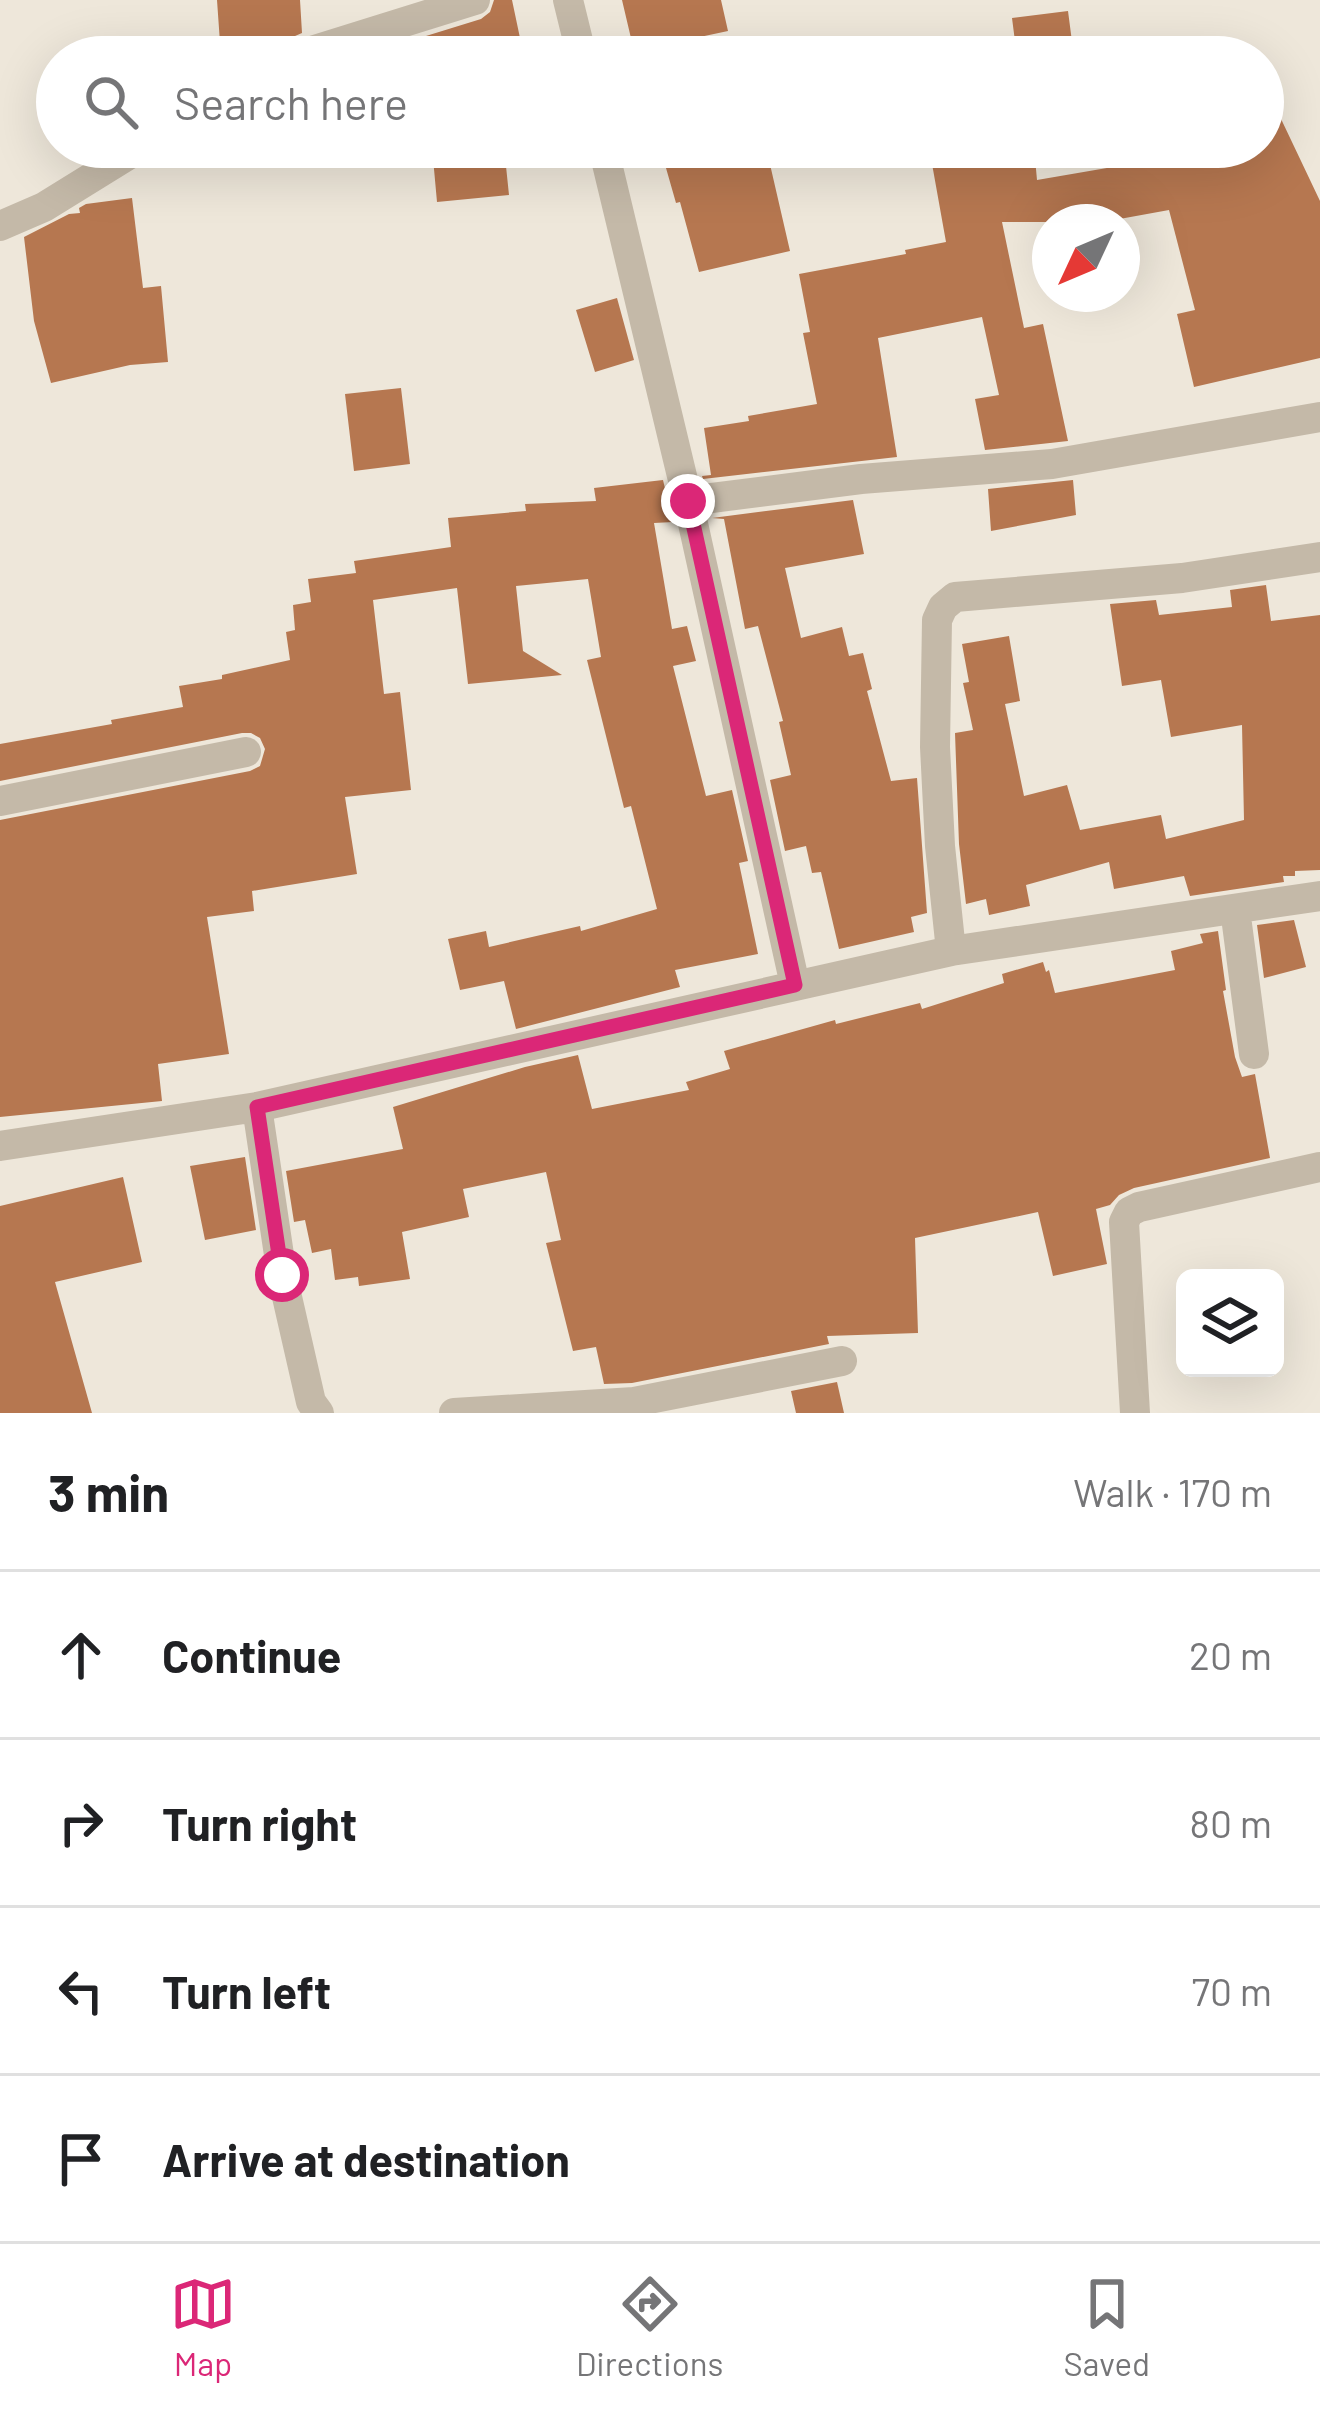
<!DOCTYPE html>
<html lang="en">
<head>
<meta charset="utf-8">
<style>
	:root { --surface:#fff; --page:#f2f2f2; --text:#202124; --muted:#757577; --line:#e0e0e0; --accent:#db2777 }
	body { margin:0; font-family:Barlow,sans-serif; background:var(--page); color:var(--text) }
	.controls { position:absolute; right:36px; bottom:36px; display:grid; overflow:hidden; border-radius:18px; box-shadow:0 12px 48px #0002 }
	.controls button { width:108px; height:108px; display:grid; place-items:center; padding:0; border:0; border-bottom:3px solid var(--line); background:var(--surface); color:var(--text); font:60px sans-serif }
	.compass { position:absolute; left:1032px; top:204px; width:108px; height:108px; border-radius:50%; background:var(--surface); box-shadow:0 12px 48px #0002; rotate:226deg }
	.stop { position:absolute; width:36px; height:36px; margin:-27px; border:9px solid #db2777; border-radius:50%; background:#fff }
	.stop.end { background:#db2777; border-color:#fff; box-shadow:0 3px 12px #0008 }
	.list { margin:0; padding:0; list-style:none }
	h2 { display:flex; justify-content:space-between; align-items:center; height:156px; margin:0; padding:0 48px; font-size:51px }
	h2 small { font-size:39px; font-weight:400; color:var(--muted) }
	.list li { display:grid; grid-template-columns:78px 1fr auto; gap:36px; align-items:center; box-sizing:border-box; height:168px; padding:0 48px; border-top:3px solid var(--line) }
	.list b { display:block; font-size:45px; white-space:nowrap }
	.list em { font-size:39px; font-style:normal; color:var(--muted) }
	.icon { flex:none; width:66px; height:66px; fill:none; stroke:currentColor; stroke-width:2; stroke-linecap:round; stroke-linejoin:round }
	.map { position:relative; flex:none; width:1320px; height:1413px; overflow:hidden }
	.search { position:absolute; background:var(--surface); box-shadow:0 12px 48px #0002; left:36px; right:36px; top:36px; height:132px; display:flex; align-items:center; gap:30px; box-sizing:border-box; padding:0 42px; border-radius:66px; color:var(--muted); font-size:45px }
	.sheet { height:828px; background:var(--surface) }
	nav { display:flex; justify-content:space-around; align-items:center; box-sizing:border-box; height:168px; border-top:3px solid var(--line); background:var(--surface); font-size:33px; color:var(--muted) }
	nav a { display:grid; justify-items:center; gap:6px }
	nav .on { color:var(--accent) }
	.map>svg:first-child { display:block }
</style>
</head>
<body>
<div class="map">
<svg width="1320" height="1413" viewBox="0 0 1320 1413">
	<rect width="100%" height="100%" fill="#eee7da"/>
	<path fill="#b67750" d="M 217,0 L 300,0 L 302,33 L 279,43 L 273,57 L 221,57 Z
		M 494,0 L 512,0 L 524,57 L 358,57 L 481,19 L 490,12 Z
		M 622,0 L 721,0 L 728,31 L 634,51 Z
		M 1068,11 L 1074,57 L 1017,57 L 1012,18 Z
		M 1263,81 L 1320,201 L 1320,358 L 1194,387 L 1177,314 L 1195,310 L 1169,210 L 1103,222 L 1002,222 L 1024,328 L 1043,324 L 1068,441 L 985,450 L 975,399 L 999,395 L 982,317 L 878,338 L 897,457 L 703,479 L 702,476 L 711,475 L 704,428 L 749,421 L 748,416 L 817,404 L 803,333 L 810,332 L 799,274 L 906,254 L 905,250 L 946,242 L 929,147 L 1034,147 L 1037,180 L 1165,158 L 1163,147 L 1263,147 Z
		M 432,147 L 504,147 L 509,195 L 437,202 Z
		M 660,147 L 766,147 L 790,251 L 699,272 L 680,202 L 676,203 Z
		M 132,198 L 143,288 L 161,286 L 168,362 L 130,365 L 51,383 L 34,321 L 24,237 L 69,214 L 80,213 L 79,208 L 86,204 Z
		M 617,298 L 634,360 L 595,372 L 576,310 Z
		M 401,388 L 410,464 L 354,471 L 345,394 Z
		M 663,480 L 673,522 L 654,523 L 672,629 L 687,626 L 696,661 L 673,666 L 706,796 L 732,790 L 748,861 L 739,863 L 758,954 L 675,970 L 680,987 L 516,1029 L 504,981 L 460,990 L 448,939 L 486,931 L 489,947 L 580,926 L 581,931 L 657,909 L 631,806 L 624,808 L 587,660 L 601,657 L 588,579 L 516,586 L 523,651 L 562,675 L 468,684 L 457,588 L 373,600 L 384,694 L 400,692 L 411,790 L 345,797 L 357,874 L 252,891 L 254,911 L 207,917 L 229,1054 L 158,1064 L 162,1101 L 0,1117 L 0,820 L 250,771 L 260,766 L 265,749 L 260,738 L 251,733 L 242,733 L 0,781 L 0,744 L 112,724 L 111,720 L 183,707 L 179,686 L 222,679 L 222,675 L 290,660 L 286,632 L 295,630 L 293,605 L 311,602 L 308,579 L 356,573 L 354,561 L 451,547 L 448,518 L 526,511 L 525,504 L 596,501 L 594,488 Z
		M 1073,480 L 1076,515 L 991,531 L 988,489 Z
		M 853,500 L 864,554 L 785,568 L 801,638 L 842,627 L 849,656 L 863,653 L 872,689 L 867,691 L 891,781 L 917,778 L 927,913 L 911,917 L 914,932 L 839,949 L 821,872 L 812,873 L 806,846 L 785,851 L 770,780 L 791,775 L 779,722 L 783,721 L 758,626 L 745,629 L 724,519 L 712,518 Z
		M 1266,585 L 1271,621 L 1320,615 L 1320,870 L 1295,871 L 1295,876 L 1283,876 L 1284,882 L 1190,896 L 1184,876 L 1114,889 L 1109,862 L 1026,885 L 1030,906 L 989,915 L 986,899 L 966,904 L 959,844 L 955,733 L 973,730 L 963,683 L 969,682 L 962,644 L 1009,636 L 1020,701 L 1005,704 L 1024,796 L 1067,785 L 1080,830 L 1161,815 L 1166,839 L 1244,820 L 1242,725 L 1171,737 L 1161,680 L 1122,686 L 1110,604 L 1156,600 L 1159,615 L 1232,607 L 1230,590 Z
		M 1294,920 L 1306,967 L 1264,978 L 1257,925 Z
		M 1218,931 L 1226,990 L 1223,991 L 1235,1057 L 1242,1077 L 1255,1074 L 1270,1158 L 1134,1188 L 1119,1195 L 1110,1205 L 1096,1209 L 1107,1264 L 1053,1276 L 1038,1212 L 915,1238 L 918,1333 L 827,1336 L 829,1344 L 632,1383 L 604,1384 L 596,1347 L 573,1351 L 546,1243 L 561,1240 L 546,1172 L 463,1189 L 469,1217 L 402,1232 L 410,1279 L 359,1286 L 358,1277 L 335,1280 L 331,1249 L 312,1253 L 305,1220 L 294,1222 L 286,1171 L 403,1149 L 393,1107 L 525,1067 L 578,1055 L 592,1109 L 689,1090 L 686,1082 L 730,1069 L 724,1051 L 835,1020 L 836,1024 L 920,1003 L 922,1009 L 1004,983 L 1002,974 L 1043,962 L 1046,972 L 1049,970 L 1055,993 L 1175,970 L 1171,951 L 1203,943 L 1200,934 Z
		M 245,1157 L 256,1230 L 205,1240 L 190,1166 Z
		M 123,1177 L 142,1262 L 55,1282 L 92,1413 L 0,1413 L 0,1206 Z
		M 837,1382 L 844,1413 L 796,1413 L 791,1391 Z"/>
	<g fill="none" stroke-linecap="round" stroke-linejoin="round">
		<path stroke="#c4b9a8" stroke-width="30" d="M 568,0 L 582,57
			M 292,57 L 475,0
			M 603,147 L 688,501 L 795,985
			M 0,226 L 44,207 L 141,147
			M 688,501 L 861,479 L 1052,464 L 1320,417
			M 0,801 L 246,752
			M 1235,909 L 1254,1054
			M 951,951 L 940,846 L 935,747 L 937,620 L 943,607 L 955,597 L 1182,578 L 1320,557
			M 257,1107 L 282,1275 L 311,1402 L 319,1413
			M 0,1146 L 257,1107 L 951,951 L 1320,896
			M 634,1402 L 842,1361
			M 454,1413 L 634,1402 L 637,1413
			M 1135,1413 L 1124,1222 L 1129,1212 L 1139,1207 L 1320,1167"/>
	</g>
	<g fill="none" stroke-linecap="round" stroke-linejoin="round">
		<path stroke="#db2777" stroke-width="15" d="M 282,1275 L 257,1107 L 795,985 L 688,501"/>
	</g>
</svg>
<div class="controls">
<button><svg class="icon" aria-label="layers" viewBox="0 0 24 24"><path d="M12 4l9 5-9 5-9-5zM3 14l9 5 9-5"/></svg></button>
</div>
<svg class="compass" viewBox="-18 -18 36 36"><path d="M0-13l5 13h-10z" fill="#e53935"/><path d="M0 13l5-13h-10z" fill="#757577"/></svg>
<div class="stop" style="left:282px;top:1275px"></div>
<div class="stop end" style="left:688px;top:501px"></div>
<div class="search"><svg class="icon" aria-label="search" viewBox="0 0 24 24"><circle cx="10" cy="10" r="6"/><path d="M15 15l6 6"/></svg>Search here</div>
</div>
<section class="sheet">
<h2>3 min<small>Walk · 170 m</small></h2>
<ul class="list">
<li><svg class="icon" aria-label="ahead" viewBox="0 0 24 24"><path d="M12 20V5M6 11l6-6 6 6"/></svg><div><b>Continue</b></div><em>20 m</em></li>
<li><svg class="icon" aria-label="right" viewBox="0 0 24 24"><path d="M7 20v-9h11M14 6l5 5-5 5"/></svg><div><b>Turn right</b></div><em>80 m</em></li>
<li><svg class="icon" aria-label="left" viewBox="0 0 24 24"><path d="M17 20v-9H6M10 6l-5 5 5 5"/></svg><div><b>Turn left</b></div><em>70 m</em></li>
<li><svg class="icon" aria-label="arrive" viewBox="0 0 24 24"><path d="M6 21V4h12l-3 4 3 4H6"/></svg><div><b>Arrive at destination</b></div></li>
</ul>
</section>
<nav>
<a class="on"><svg class="icon" aria-label="map" viewBox="0 0 24 24"><path d="M3 6l6-2 6 2 6-2v14l-6 2-6-2-6 2zM9 4v14M15 6v14"/></svg>Map</a>
<a><svg class="icon" aria-label="directions" viewBox="0 0 24 24"><path d="M12 3l9 9-9 9-9-9zM9 14v-3h6M13 9l2 2-2 2"/></svg>Directions</a>
<a><svg class="icon" aria-label="saved" viewBox="0 0 24 24"><path d="M7 4h10v16l-5-4-5 4z"/></svg>Saved</a>
</nav>
</body>
</html>
